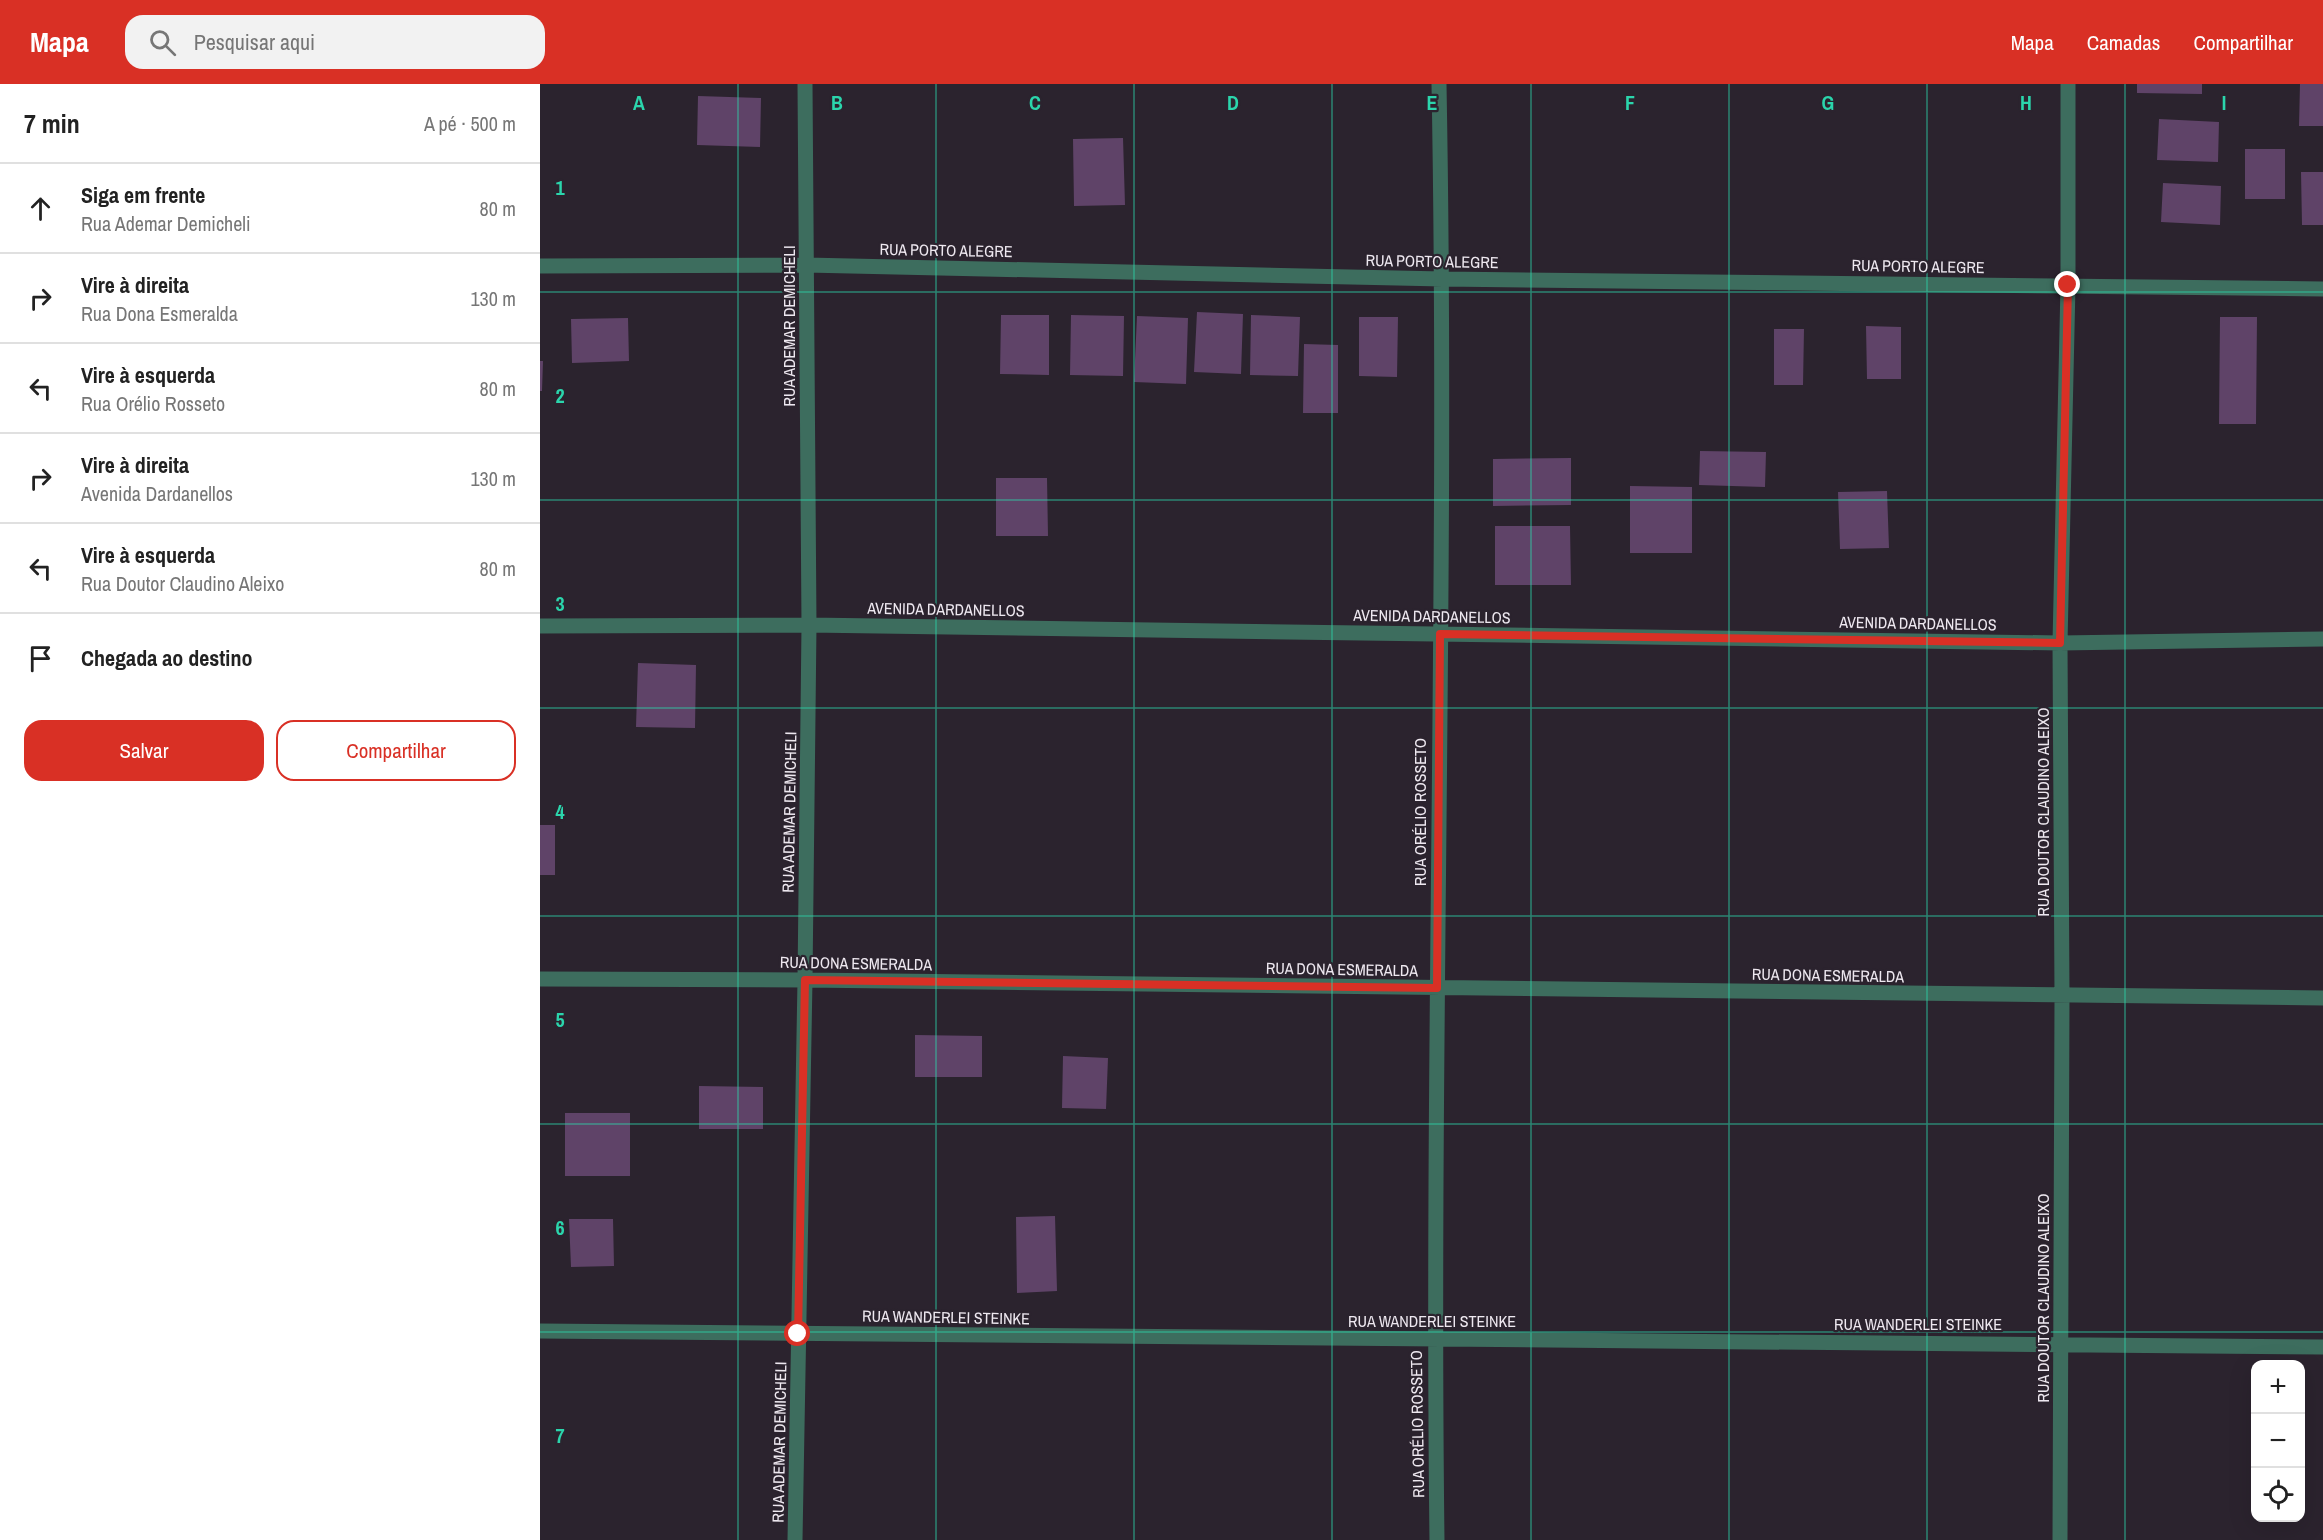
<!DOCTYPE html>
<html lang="pt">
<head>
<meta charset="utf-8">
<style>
	:root { --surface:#fff; --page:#f2f2f2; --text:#222; --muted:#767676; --line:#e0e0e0; --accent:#d93025 }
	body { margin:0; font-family:"Archivo Narrow",sans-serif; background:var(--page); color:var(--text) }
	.controls { position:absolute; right:18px; bottom:18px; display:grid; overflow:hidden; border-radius:12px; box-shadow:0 6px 24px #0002 }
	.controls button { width:54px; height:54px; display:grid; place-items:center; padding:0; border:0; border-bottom:2px solid var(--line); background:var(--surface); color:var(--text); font:30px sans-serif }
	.stop { position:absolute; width:18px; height:18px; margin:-14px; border:4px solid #d93025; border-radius:50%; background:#fff }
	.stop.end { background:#d93025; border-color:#fff; box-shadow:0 2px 6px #0008 }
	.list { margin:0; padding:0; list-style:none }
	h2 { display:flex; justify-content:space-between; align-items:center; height:78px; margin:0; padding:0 24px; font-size:26px }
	h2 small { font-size:20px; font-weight:400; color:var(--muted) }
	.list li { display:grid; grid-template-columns:39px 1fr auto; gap:18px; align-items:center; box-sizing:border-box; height:90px; padding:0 24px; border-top:2px solid var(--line) }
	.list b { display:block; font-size:22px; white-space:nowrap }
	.list p { margin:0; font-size:20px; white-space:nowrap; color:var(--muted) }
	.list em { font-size:20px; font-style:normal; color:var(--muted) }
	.actions { display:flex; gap:12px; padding:18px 24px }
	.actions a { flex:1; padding:14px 0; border:2px solid var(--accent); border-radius:18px; text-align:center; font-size:21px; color:var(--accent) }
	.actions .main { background:var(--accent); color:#fff }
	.icon { flex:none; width:33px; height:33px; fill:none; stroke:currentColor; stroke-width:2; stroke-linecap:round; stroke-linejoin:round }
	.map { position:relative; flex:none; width:1783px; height:1456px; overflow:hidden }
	header { display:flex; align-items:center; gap:36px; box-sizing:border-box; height:84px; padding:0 30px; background:var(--accent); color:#fff }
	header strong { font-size:28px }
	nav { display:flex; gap:33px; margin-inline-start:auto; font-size:21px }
	.search { width:420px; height:54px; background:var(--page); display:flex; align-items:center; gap:15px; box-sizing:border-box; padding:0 21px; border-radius:18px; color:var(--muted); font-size:22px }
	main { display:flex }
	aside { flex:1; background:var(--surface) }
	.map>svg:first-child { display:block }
</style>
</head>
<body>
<header>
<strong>Mapa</strong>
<div class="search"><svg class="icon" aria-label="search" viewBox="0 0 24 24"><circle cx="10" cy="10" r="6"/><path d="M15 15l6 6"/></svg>Pesquisar aqui</div>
<nav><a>Mapa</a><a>Camadas</a><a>Compartilhar</a></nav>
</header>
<main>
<aside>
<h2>7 min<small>A pé · 500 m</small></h2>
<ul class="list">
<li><svg class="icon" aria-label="ahead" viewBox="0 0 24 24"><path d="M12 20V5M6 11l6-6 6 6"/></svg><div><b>Siga em frente</b><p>Rua Ademar Demicheli</p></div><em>80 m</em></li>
<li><svg class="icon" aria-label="right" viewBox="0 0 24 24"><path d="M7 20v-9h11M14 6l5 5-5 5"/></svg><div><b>Vire à direita</b><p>Rua Dona Esmeralda</p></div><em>130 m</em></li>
<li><svg class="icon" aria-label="left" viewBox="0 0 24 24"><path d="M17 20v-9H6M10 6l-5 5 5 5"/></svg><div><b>Vire à esquerda</b><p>Rua Orélio Rosseto</p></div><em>80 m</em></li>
<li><svg class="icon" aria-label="right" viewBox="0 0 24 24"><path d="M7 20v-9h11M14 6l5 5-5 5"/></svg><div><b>Vire à direita</b><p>Avenida Dardanellos</p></div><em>130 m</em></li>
<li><svg class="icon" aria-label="left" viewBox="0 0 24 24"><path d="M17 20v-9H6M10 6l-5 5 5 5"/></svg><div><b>Vire à esquerda</b><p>Rua Doutor Claudino Aleixo</p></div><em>80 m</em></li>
<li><svg class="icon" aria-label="arrive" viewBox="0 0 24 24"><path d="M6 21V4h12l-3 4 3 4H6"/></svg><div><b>Chegada ao destino</b></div></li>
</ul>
<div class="actions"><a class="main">Salvar</a><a>Compartilhar</a></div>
</aside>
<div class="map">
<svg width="1783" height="1456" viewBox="0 0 1783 1456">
	<rect width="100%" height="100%" fill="#2b232e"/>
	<path fill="#5f4368" d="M 1597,0 L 1662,0 L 1662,10 L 1597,9 Z
		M 1760,0 L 1783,0 L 1783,42 L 1759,42 Z
		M 158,12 L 221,14 L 220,63 L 157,61 Z
		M 1619,35 L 1679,38 L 1678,78 L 1617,76 Z
		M 583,54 L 585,121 L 534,122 L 533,55 Z
		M 1705,65 L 1745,65 L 1745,115 L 1705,115 Z
		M 1761,88 L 1783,88 L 1783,141 L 1762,141 Z
		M 1623,99 L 1681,102 L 1680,141 L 1621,138 Z
		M 657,228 L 703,230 L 701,290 L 654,288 Z
		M 461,231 L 509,231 L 509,291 L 460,290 Z
		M 531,231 L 584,232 L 583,292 L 530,291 Z
		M 711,231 L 760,233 L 758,292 L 710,291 Z
		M 597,232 L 648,234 L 646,300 L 594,298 Z
		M 819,233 L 858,233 L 857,293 L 819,292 Z
		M 1680,233 L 1717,233 L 1716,340 L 1679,340 Z
		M 88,234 L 89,277 L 32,279 L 31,235 Z
		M 1326,242 L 1361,243 L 1361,295 L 1327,295 Z
		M 1234,245 L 1264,245 L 1263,301 L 1234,301 Z
		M 764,260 L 798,261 L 798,329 L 763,329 Z
		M 0,277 L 3,277 L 2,307 L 0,307 Z
		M 1160,367 L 1226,368 L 1225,403 L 1159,401 Z
		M 1031,374 L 1031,421 L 953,422 L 953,375 Z
		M 456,394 L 507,394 L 508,452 L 456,452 Z
		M 1090,402 L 1152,403 L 1152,469 L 1090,469 Z
		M 1347,407 L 1349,464 L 1300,465 L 1298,408 Z
		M 955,442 L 1030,442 L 1031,501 L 955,501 Z
		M 98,579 L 156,581 L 155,644 L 96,643 Z
		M 0,741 L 15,741 L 15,791 L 0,791 Z
		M 375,951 L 442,952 L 442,993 L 375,993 Z
		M 523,972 L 568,974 L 566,1025 L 522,1024 Z
		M 159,1002 L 223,1003 L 223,1045 L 159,1045 Z
		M 25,1029 L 90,1029 L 90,1092 L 25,1092 Z
		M 515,1132 L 517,1207 L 477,1209 L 476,1133 Z
		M 29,1135 L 73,1135 L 74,1182 L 31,1183 Z"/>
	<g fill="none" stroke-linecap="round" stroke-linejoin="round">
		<path stroke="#3d6d5e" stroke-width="15" d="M 0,182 L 266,181 L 903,195 L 1783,205
			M 0,542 L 269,541 L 1520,559 L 1783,555
			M 0,895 L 265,896 L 1783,914
			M 0,1247 L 1783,1263
			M 255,1456 L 265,896 L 269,541 L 265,0
			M 897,1456 C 891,971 908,485 899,0
			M 1520,1456 L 1522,913 L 1520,559 L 1528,201 L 1528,0"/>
	</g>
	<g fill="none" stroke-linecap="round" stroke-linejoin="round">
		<path stroke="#d93025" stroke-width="8" d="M 258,1250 L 265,896 L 897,904 L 900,550 L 1520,559 L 1528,201"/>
	</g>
	<path fill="none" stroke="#2bd5ac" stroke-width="1.5" stroke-opacity="0.55" d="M 198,0 L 198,1456M 396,0 L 396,1456M 594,0 L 594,1456M 792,0 L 792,1456M 991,0 L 991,1456M 1189,0 L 1189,1456M 1387,0 L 1387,1456M 1585,0 L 1585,1456M 0,208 L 1783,208M 0,416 L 1783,416M 0,624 L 1783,624M 0,832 L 1783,832M 0,1040 L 1783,1040M 0,1248 L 1783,1248"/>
	<g text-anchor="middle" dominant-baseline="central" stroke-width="4.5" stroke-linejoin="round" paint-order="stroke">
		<g font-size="16" fill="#eee8f0" stroke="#2b232e">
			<text transform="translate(406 166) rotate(1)">RUA PORTO ALEGRE</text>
			<text transform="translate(892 177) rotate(1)">RUA PORTO ALEGRE</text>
			<text transform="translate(1378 182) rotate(1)">RUA PORTO ALEGRE</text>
			<text transform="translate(249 242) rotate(-90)">RUA ADEMAR DEMICHELI</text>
			<text transform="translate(406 525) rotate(1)">AVENIDA DARDANELLOS</text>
			<text transform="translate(892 532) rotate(1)">AVENIDA DARDANELLOS</text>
			<text transform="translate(1378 539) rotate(1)">AVENIDA DARDANELLOS</text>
			<text transform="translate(249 728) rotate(-89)">RUA ADEMAR DEMICHELI</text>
			<text transform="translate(880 728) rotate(-90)">RUA ORÉLIO ROSSETO</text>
			<text transform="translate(1503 728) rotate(-90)">RUA DOUTOR CLAUDINO ALEIXO</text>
			<text transform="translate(316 879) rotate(1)">RUA DONA ESMERALDA</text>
			<text transform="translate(802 885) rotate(1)">RUA DONA ESMERALDA</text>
			<text transform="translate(1288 891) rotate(1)">RUA DONA ESMERALDA</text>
			<text transform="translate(1503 1214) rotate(-90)">RUA DOUTOR CLAUDINO ALEIXO</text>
			<text transform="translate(406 1233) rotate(1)">RUA WANDERLEI STEINKE</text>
			<text x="892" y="1237">RUA WANDERLEI STEINKE</text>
			<text x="1378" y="1240">RUA WANDERLEI STEINKE</text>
			<text transform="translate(877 1340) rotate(-91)">RUA ORÉLIO ROSSETO</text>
			<text transform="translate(239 1358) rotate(-89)">RUA ADEMAR DEMICHELI</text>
		</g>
	</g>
	<g font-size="20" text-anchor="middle" font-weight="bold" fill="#2bd5ac" stroke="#2b232e" stroke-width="4.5" stroke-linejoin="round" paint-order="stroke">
		<text x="99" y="26">A</text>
		<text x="297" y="26">B</text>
		<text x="495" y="26">C</text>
		<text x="693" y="26">D</text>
		<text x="892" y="26">E</text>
		<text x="1090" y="26">F</text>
		<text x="1288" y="26">G</text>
		<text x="1486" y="26">H</text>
		<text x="1684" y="26">I</text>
		<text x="20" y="111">1</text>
		<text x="20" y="319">2</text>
		<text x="20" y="527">3</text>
		<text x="20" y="735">4</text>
		<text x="20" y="943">5</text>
		<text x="20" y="1151">6</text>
		<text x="20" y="1359">7</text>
	</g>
</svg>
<div class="controls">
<button>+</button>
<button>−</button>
<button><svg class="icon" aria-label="locate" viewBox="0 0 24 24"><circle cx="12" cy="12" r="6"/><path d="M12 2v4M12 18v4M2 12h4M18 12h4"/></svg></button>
</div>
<div class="stop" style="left:258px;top:1250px"></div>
<div class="stop end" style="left:1528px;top:201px"></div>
</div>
</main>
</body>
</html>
